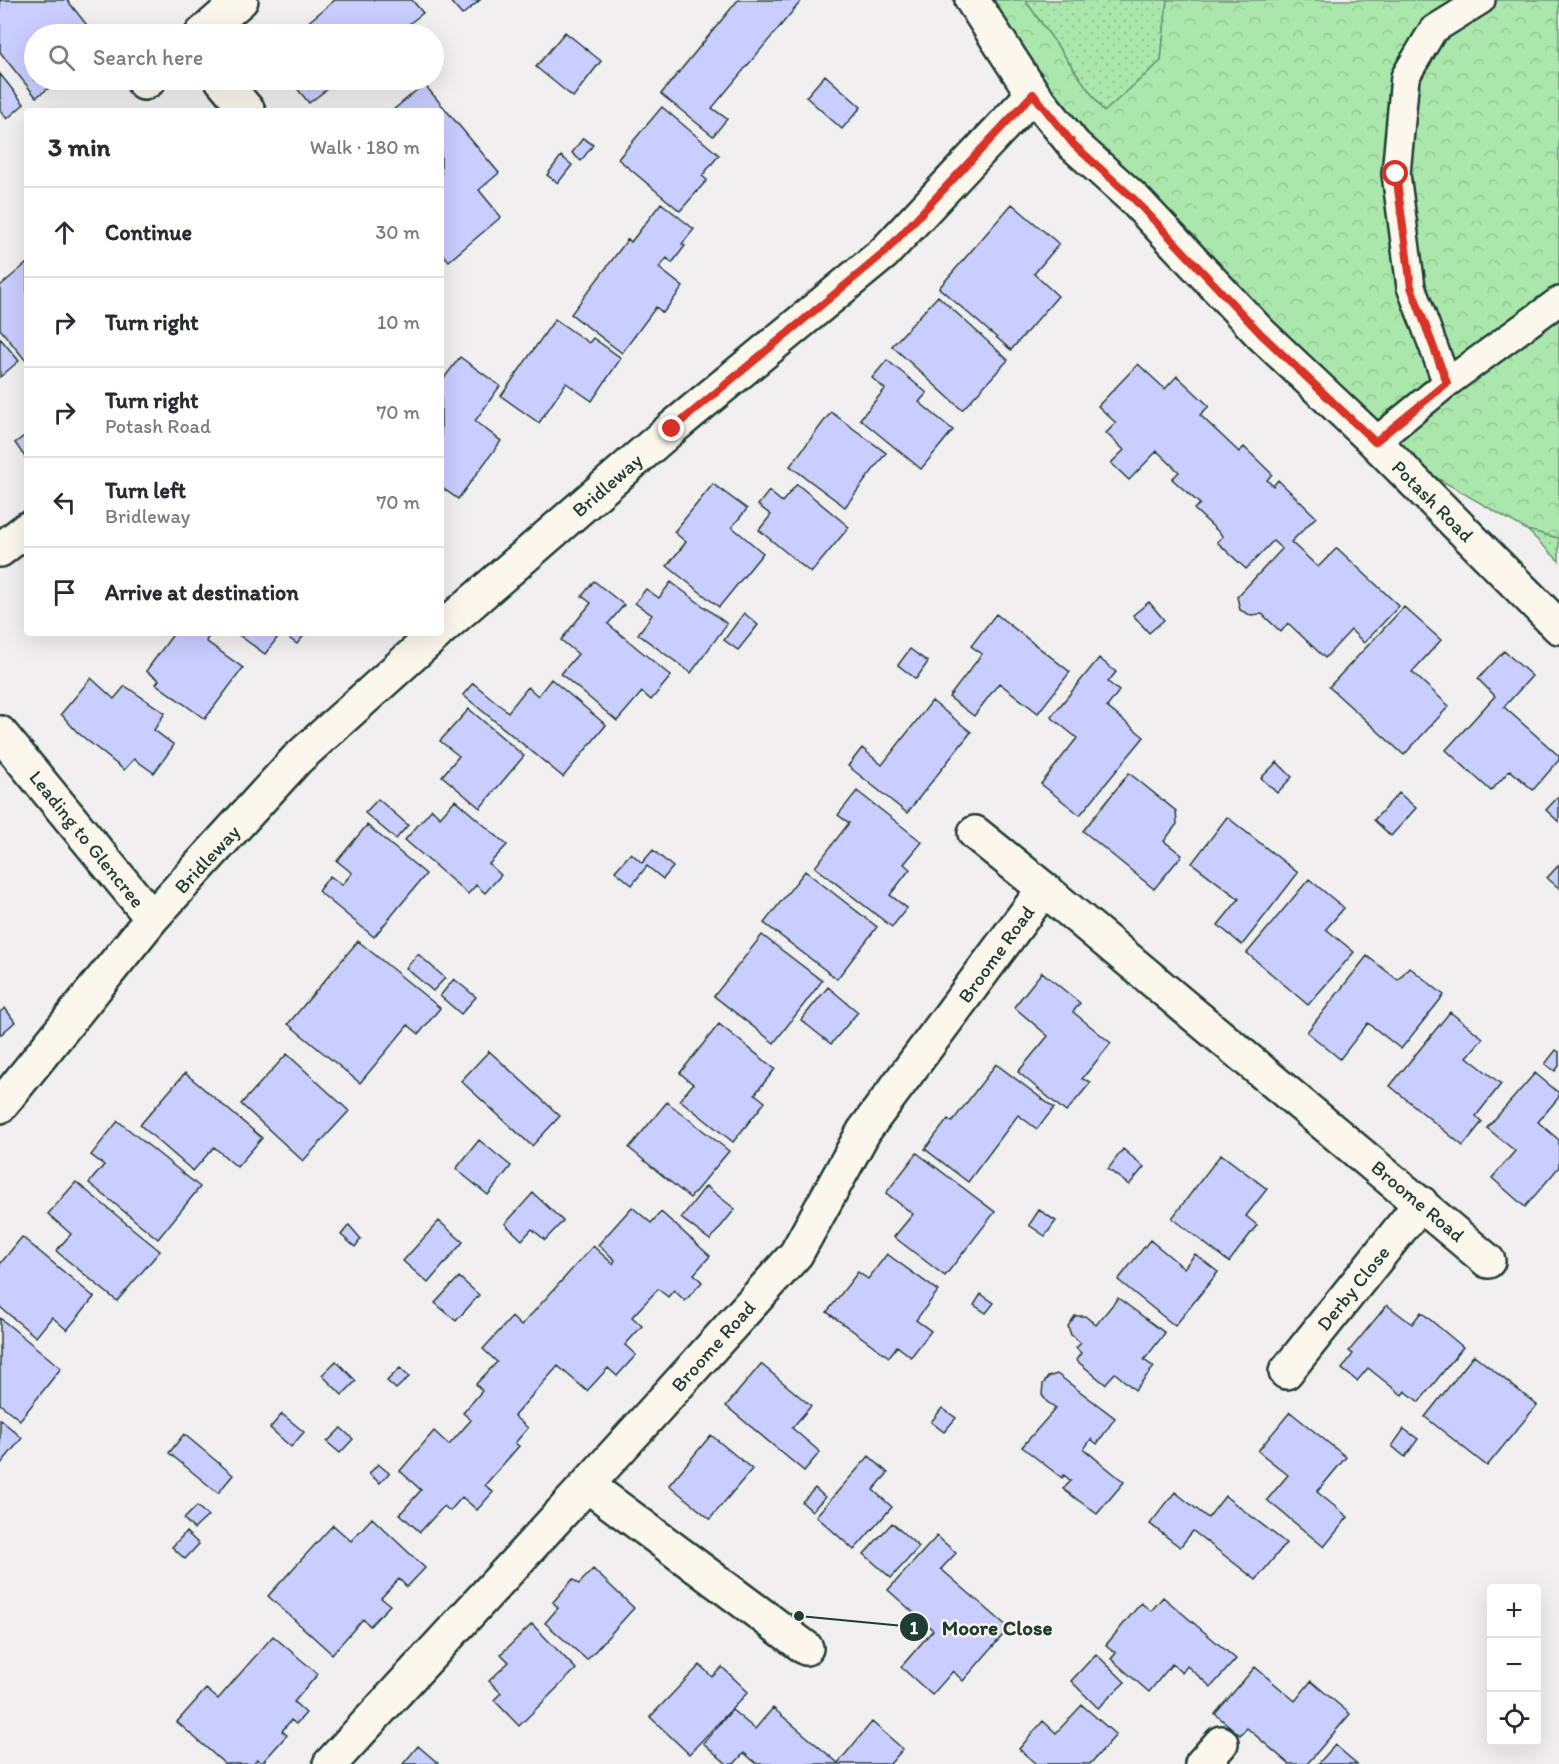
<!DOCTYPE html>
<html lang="en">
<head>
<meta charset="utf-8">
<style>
	:root { --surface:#fff; --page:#f2f2f3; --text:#2b2b33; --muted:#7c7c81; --line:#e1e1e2 }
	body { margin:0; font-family:Itim,sans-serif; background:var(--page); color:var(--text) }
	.controls { position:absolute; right:18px; bottom:18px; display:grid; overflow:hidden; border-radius:6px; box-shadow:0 6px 24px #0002 }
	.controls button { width:54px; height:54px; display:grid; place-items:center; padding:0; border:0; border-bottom:2px solid var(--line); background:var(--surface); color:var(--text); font:30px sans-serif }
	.stop { position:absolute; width:18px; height:18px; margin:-14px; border:4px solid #d93025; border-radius:50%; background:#fff }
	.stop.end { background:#d93025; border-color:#fff; box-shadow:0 2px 6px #0008 }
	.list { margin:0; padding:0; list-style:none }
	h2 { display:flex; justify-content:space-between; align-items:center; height:78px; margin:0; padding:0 24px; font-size:26px }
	h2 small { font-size:20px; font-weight:400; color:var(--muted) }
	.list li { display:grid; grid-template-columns:39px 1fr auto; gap:18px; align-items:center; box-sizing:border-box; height:90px; padding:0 24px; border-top:2px solid var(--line) }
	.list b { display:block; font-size:22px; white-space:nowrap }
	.list p { margin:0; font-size:20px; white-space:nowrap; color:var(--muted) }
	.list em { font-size:20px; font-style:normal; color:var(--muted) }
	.icon { flex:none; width:33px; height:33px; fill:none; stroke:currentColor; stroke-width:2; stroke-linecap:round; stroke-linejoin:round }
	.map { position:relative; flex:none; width:1559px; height:1764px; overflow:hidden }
	.search { position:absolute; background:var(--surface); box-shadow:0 6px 24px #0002; left:24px; top:24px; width:420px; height:66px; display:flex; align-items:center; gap:15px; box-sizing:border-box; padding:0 21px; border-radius:33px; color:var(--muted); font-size:22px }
	.panel { position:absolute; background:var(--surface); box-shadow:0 6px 24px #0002; left:24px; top:108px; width:420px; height:528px; border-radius:6px }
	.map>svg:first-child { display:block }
</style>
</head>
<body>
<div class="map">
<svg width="1559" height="1764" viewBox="0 0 1559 1764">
	<defs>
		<pattern id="grass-dots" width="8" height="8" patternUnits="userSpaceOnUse" patternTransform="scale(1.5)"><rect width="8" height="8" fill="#abe7ac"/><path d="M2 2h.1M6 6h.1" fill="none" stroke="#93c795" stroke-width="1.8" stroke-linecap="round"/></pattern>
		<pattern id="forest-crowns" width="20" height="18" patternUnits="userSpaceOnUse" patternTransform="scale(1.5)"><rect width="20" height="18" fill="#abe7ac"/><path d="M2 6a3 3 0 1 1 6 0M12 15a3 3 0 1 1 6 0" fill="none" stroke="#93c795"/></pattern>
	</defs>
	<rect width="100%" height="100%" fill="#f1eff0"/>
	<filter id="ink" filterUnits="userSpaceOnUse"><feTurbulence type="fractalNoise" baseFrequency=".0167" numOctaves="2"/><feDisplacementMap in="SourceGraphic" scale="12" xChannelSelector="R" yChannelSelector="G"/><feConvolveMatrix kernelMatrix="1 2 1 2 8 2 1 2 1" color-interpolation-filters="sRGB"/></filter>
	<g filter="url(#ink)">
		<path fill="url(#grass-dots)" stroke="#659270" stroke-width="1.5" d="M 1025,0 L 1167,0 L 1161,61 L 1104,112 Z
			M 1527,530 L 1559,538 L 1559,561 Z"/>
		<path fill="url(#forest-crowns)" stroke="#659270" stroke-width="1.5" d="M 972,0 L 1025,0 L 1104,112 L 1161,61 L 1167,0 L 1559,0 L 1559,538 L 1527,530 L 1375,442 L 1134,199 Z"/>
		<path fill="#c9cdff" stroke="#1f3d34" stroke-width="1.5" d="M 0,0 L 67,0 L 94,34 L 34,34 L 34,80 L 61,80 L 36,97 L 0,52 Z
			M 335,0 L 412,0 L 423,13 L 396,34 L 294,34 Z
			M 449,0 L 480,0 L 462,15 Z
			M 738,0 L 802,0 L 712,108 L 727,119 L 713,136 L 661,94 Z
			M 565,32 L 601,61 L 573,97 L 536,67 Z
			M 0,74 L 24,104 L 7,119 L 0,110 Z
			M 825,75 L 861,107 L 842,129 L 806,97 Z
			M 290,80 L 339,80 L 309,103 Z
			M 424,84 L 499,173 L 479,190 L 501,217 L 449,261 L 441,252 L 441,111 L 392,111 Z
			M 662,107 L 719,155 L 702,176 L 707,180 L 680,211 L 618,159 Z
			M 583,138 L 593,145 L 581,161 L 572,153 Z
			M 561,156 L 572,165 L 558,183 L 547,175 Z
			M 661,203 L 694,229 L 682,244 L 685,246 L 672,263 L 667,258 L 659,268 L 683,287 L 663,313 L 656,307 L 622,353 L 571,314 L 628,239 L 631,242 Z
			M 1012,204 L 1059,244 L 1034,274 L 1058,296 L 1011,350 L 939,288 Z
			M 27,263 L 27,360 L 26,361 L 0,329 L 0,286 Z
			M 938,296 L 1008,360 L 962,410 L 892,346 Z
			M 555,319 L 589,343 L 593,338 L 621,358 L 592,401 L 566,383 L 539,423 L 501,396 Z
			M 0,338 L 19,361 L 0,377 Z
			M 460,357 L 500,386 L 475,421 L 501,441 L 458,499 L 441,487 L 441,382 Z
			M 887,360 L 927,393 L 919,402 L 953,430 L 921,469 L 860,419 L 885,389 L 872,378 Z
			M 1138,364 L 1165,389 L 1177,376 L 1209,406 L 1200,415 L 1239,452 L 1244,447 L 1272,474 L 1267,480 L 1273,486 L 1278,480 L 1316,517 L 1291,542 L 1318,567 L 1337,548 L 1399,606 L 1364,643 L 1351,630 L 1325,658 L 1288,623 L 1281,632 L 1262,614 L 1250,615 L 1240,610 L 1237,597 L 1282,549 L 1273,541 L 1246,569 L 1217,542 L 1223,536 L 1194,509 L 1200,504 L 1172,479 L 1179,472 L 1157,451 L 1129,480 L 1111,463 L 1124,450 L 1106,433 L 1116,423 L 1098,406 Z
			M 831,412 L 886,453 L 845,507 L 790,466 Z
			M 27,434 L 27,460 L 15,443 Z
			M 713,484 L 747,509 L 732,527 L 763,553 L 719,607 L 667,566 L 686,542 L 674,532 Z
			M 797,484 L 849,527 L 811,573 L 759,530 L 771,515 L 758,505 L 769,491 L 782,502 Z
			M 594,581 L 624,605 L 608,624 L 671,676 L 651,700 L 642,692 L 617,721 L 561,674 L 578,654 L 561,640 L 591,603 L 582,596 Z
			M 671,582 L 727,624 L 691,673 L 638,634 L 652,615 L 635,603 L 646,589 L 659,598 Z
			M 1149,602 L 1164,620 L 1149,633 L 1133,615 Z
			M 1404,607 L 1441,640 L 1412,672 L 1449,706 L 1404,755 L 1329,687 Z
			M 744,613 L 758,625 L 738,650 L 724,640 Z
			M 996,614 L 1070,672 L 1038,713 L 999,683 L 974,716 L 949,697 L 982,654 L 971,646 Z
			M 174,633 L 211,633 L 206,641 L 243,668 L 205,719 L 156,684 L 159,680 L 146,671 Z
			M 236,633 L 281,633 L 265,654 Z
			M 282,633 L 306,633 L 297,644 Z
			M 910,649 L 928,662 L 916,679 L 898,665 Z
			M 1504,651 L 1532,676 L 1504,707 L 1559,756 L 1559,760 L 1533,790 L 1510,770 L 1491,791 L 1446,750 L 1495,696 L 1478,679 Z
			M 1099,658 L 1116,672 L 1108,682 L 1119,691 L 1107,707 L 1144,737 L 1080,815 L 1041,784 L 1077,738 L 1051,717 Z
			M 91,678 L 114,699 L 125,686 L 165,713 L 154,730 L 174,745 L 154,773 L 134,759 L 124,770 L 77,732 L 61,714 Z
			M 551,679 L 606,725 L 563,777 L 463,695 L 473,683 L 508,712 L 528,687 L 538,696 Z
			M 932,701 L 971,732 L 907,813 L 848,766 L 862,748 L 882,765 Z
			M 469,709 L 524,756 L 480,808 L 442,776 L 459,756 L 440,741 Z
			M 1277,762 L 1292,777 L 1277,793 L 1261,778 Z
			M 1129,773 L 1176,811 L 1177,824 L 1164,841 L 1182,855 L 1154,889 L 1083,831 Z
			M 857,791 L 922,842 L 904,864 L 910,869 L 890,895 L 907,908 L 892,927 L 815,867 L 849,823 L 838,815 Z
			M 1399,793 L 1416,808 L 1391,836 L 1374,820 Z
			M 1559,796 L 1559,822 L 1546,810 Z
			M 378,799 L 408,825 L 396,839 L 365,813 Z
			M 455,800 L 507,845 L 489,864 L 501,875 L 485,893 L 476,885 L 468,894 L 405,840 L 432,809 L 440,817 Z
			M 1227,817 L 1298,873 L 1242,945 L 1218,925 L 1239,899 L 1192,863 Z
			M 367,825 L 426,874 L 374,937 L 318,891 L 330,876 L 342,885 L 352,873 L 337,861 Z
			M 653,850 L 673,867 L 663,879 L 647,866 L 632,885 L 615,871 L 631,853 L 642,863 Z
			M 1559,865 L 1559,888 L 1547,878 Z
			M 805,871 L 877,927 L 837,979 L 764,923 Z
			M 1309,879 L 1344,908 L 1326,929 L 1354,952 L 1308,1005 L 1247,953 Z
			M 762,935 L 822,981 L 774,1043 L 714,996 Z
			M 358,941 L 440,1008 L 419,1034 L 408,1025 L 360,1083 L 288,1024 Z
			M 418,954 L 445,978 L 433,991 L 406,968 Z
			M 1367,956 L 1398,980 L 1409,967 L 1444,995 L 1401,1049 L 1368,1023 L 1340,1059 L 1307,1032 Z
			M 1042,972 L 1080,1003 L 1073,1012 L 1111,1043 L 1082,1079 L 1091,1082 L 1066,1112 L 1018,1072 L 1048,1036 L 1014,1007 Z
			M 454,979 L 476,997 L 461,1014 L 440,996 Z
			M 828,987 L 858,1012 L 831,1044 L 801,1020 Z
			M 5,1008 L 15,1022 L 0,1035 L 0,1012 Z
			M 1450,1012 L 1483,1038 L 1467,1057 L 1501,1084 L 1476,1116 L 1482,1122 L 1463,1146 L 1390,1086 Z
			M 719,1024 L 775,1069 L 755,1094 L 765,1102 L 733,1142 L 680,1100 L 693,1084 L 680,1073 Z
			M 1556,1050 L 1559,1052 L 1559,1066 L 1555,1071 L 1545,1064 Z
			M 489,1051 L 560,1116 L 532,1146 L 461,1081 Z
			M 287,1054 L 349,1111 L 303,1161 L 241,1104 Z
			M 996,1064 L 1054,1108 L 1037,1129 L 1018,1115 L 968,1182 L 925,1149 L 948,1119 L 952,1122 Z
			M 185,1073 L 262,1138 L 237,1167 L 214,1147 L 193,1171 L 140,1125 Z
			M 1535,1073 L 1559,1093 L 1559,1097 L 1538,1122 L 1559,1140 L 1559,1167 L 1525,1207 L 1492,1178 L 1515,1151 L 1487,1128 Z
			M 667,1102 L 729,1151 L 690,1198 L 629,1148 Z
			M 118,1121 L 200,1187 L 158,1239 L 89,1183 L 104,1165 L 91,1155 Z
			M 479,1140 L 511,1166 L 488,1195 L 456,1169 Z
			M 1123,1149 L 1144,1167 L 1129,1185 L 1108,1169 Z
			M 917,1153 L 995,1212 L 945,1276 L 894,1237 L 913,1214 L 886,1193 Z
			M 1221,1154 L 1267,1189 L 1246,1216 L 1257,1225 L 1229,1262 L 1172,1218 Z
			M 76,1182 L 160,1251 L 117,1301 L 56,1251 L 71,1234 L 48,1214 Z
			M 706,1186 L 735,1209 L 710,1240 L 681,1218 Z
			M 533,1193 L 563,1221 L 545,1240 L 532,1229 L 522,1240 L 505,1224 Z
			M 632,1207 L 651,1223 L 661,1212 L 710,1256 L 694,1274 L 702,1282 L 685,1301 L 674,1290 L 668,1297 L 658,1289 L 632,1317 L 642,1326 L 625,1345 L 636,1355 L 617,1376 L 608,1368 L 587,1391 L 558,1366 L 514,1416 L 528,1428 L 515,1443 L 519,1446 L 485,1485 L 493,1492 L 477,1510 L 462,1497 L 450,1511 L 444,1506 L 420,1532 L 400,1514 L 421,1490 L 400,1471 L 434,1431 L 449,1445 L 471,1420 L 463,1413 L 482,1391 L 476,1384 L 497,1362 L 483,1349 L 512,1317 L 521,1326 L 593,1246 L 613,1264 L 615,1260 L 598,1245 Z
			M 1039,1210 L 1056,1221 L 1045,1236 L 1029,1225 Z
			M 439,1221 L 463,1242 L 428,1283 L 403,1261 Z
			M 349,1225 L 361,1239 L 355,1247 L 341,1235 Z
			M 22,1237 L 94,1297 L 67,1330 L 52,1317 L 36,1337 L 0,1307 L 0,1264 Z
			M 1150,1240 L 1184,1268 L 1195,1254 L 1218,1272 L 1175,1326 L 1118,1280 Z
			M 887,1254 L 938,1291 L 916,1320 L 931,1331 L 911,1357 L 897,1346 L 889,1357 L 827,1312 L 858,1272 L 868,1279 Z
			M 459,1277 L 479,1295 L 456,1321 L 435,1303 Z
			M 981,1294 L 994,1303 L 986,1313 L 974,1305 Z
			M 1118,1298 L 1165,1333 L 1144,1360 L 1154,1367 L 1135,1390 L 1115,1373 L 1105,1384 L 1076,1360 L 1081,1353 L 1076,1348 L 1081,1343 L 1071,1335 L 1068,1326 L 1075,1316 L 1085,1316 L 1096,1325 Z
			M 1387,1305 L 1412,1324 L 1421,1312 L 1463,1347 L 1419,1402 L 1405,1391 L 1402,1395 L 1368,1368 L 1357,1381 L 1342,1369 L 1353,1354 L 1349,1351 Z
			M 0,1318 L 61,1368 L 20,1420 L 0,1404 Z
			M 1474,1355 L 1537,1405 L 1487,1466 L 1425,1417 Z
			M 336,1361 L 356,1381 L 342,1395 L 322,1375 Z
			M 761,1364 L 811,1406 L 792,1428 L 820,1452 L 804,1471 L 726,1406 Z
			M 400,1368 L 409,1377 L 396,1389 L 387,1381 Z
			M 1057,1374 L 1115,1418 L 1097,1444 L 1091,1439 L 1084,1449 L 1124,1482 L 1097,1514 L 1063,1489 L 1071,1481 L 1064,1475 L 1062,1478 L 1022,1447 L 1056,1408 L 1047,1402 L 1042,1395 L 1043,1384 L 1048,1377 Z
			M 942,1408 L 956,1418 L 944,1432 L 931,1422 Z
			M 1290,1412 L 1346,1457 L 1317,1492 L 1348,1517 L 1324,1547 L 1267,1500 L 1288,1475 L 1258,1451 Z
			M 282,1414 L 304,1432 L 291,1447 L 270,1428 Z
			M 0,1419 L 22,1438 L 0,1465 Z
			M 341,1428 L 353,1439 L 340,1453 L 327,1442 Z
			M 1404,1429 L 1418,1439 L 1405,1457 L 1392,1446 Z
			M 184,1434 L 233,1475 L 218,1493 L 169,1453 Z
			M 711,1435 L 752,1469 L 710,1519 L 669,1485 Z
			M 869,1456 L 888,1473 L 873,1490 L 892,1507 L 854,1550 L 816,1516 Z
			M 378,1464 L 389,1473 L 380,1483 L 369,1474 Z
			M 815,1488 L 825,1497 L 812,1511 L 802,1502 Z
			M 1175,1492 L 1208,1518 L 1225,1496 L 1286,1543 L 1256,1580 L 1193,1531 L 1180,1547 L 1150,1524 Z
			M 197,1506 L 208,1516 L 194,1529 L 184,1519 Z
			M 372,1518 L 425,1568 L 407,1587 L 399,1579 L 381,1598 L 390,1605 L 370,1626 L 363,1619 L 332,1654 L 268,1596 L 333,1525 L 351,1541 Z
			M 892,1523 L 919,1547 L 891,1578 L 864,1554 Z
			M 186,1532 L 199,1544 L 185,1559 L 172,1547 Z
			M 937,1536 L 956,1553 L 941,1569 L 1009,1628 L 963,1681 L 953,1671 L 932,1695 L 901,1667 L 933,1630 L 888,1590 Z
			M 593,1569 L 634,1608 L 587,1660 L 545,1623 L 558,1608 L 553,1602 L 573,1579 L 579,1584 Z
			M 1163,1597 L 1236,1659 L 1211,1687 L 1187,1666 L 1182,1673 L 1172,1664 L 1149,1692 L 1111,1659 L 1116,1653 L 1106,1645 L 1141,1603 L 1151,1611 Z
			M 532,1624 L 576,1669 L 519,1726 L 494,1700 L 501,1693 L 489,1681 L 509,1662 L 501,1654 Z
			M 273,1636 L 318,1674 L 294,1702 L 306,1713 L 296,1724 L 291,1720 L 282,1731 L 287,1735 L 262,1763 L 257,1759 L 253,1764 L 225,1764 L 177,1722 L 206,1689 L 218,1699 Z
			M 1096,1654 L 1125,1682 L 1098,1708 L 1071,1681 Z
			M 700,1665 L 712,1677 L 722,1667 L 748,1692 L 689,1754 L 650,1717 Z
			M 1255,1667 L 1295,1701 L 1311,1681 L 1350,1714 L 1307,1764 L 1289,1764 L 1247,1728 L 1240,1735 L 1215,1714 Z
			M 1082,1705 L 1116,1735 L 1090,1764 L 1036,1764 L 1019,1749 L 1043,1721 L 1056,1733 Z
			M 773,1708 L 838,1763 L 872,1722 L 903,1749 L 890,1764 L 757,1764 L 744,1753 L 734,1764 L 727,1764 L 703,1743 L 732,1710 L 755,1729 Z
			M 1335,1745 L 1357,1764 L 1318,1764 Z
			M 418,1746 L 439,1764 L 403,1764 Z"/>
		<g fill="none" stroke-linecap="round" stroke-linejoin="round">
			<defs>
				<path id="service" d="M 1447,383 L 1411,287 L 1396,174 L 1405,77 L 1433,30 L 1481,0
					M 1375,442 L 1447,383 L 1559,301"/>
				<path id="minor" d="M 972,0 L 1033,94 L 1074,145 L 1134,199 L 1261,334 L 1375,442 L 1559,627
					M 202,34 L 241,0
					M 222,80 L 248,111
					M 144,83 L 149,80
					M 0,550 L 27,529
					M 441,629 L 671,429 L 884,253 L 1033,94
					M 0,733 L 152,918
					M 975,833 L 1044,889
					M 0,1106 L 152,918 L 297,759 L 437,633
					M 1286,1372 L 1421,1203
					M 587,1485 L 806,1648
					M 330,1764 L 587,1485 L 796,1254 L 864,1131 L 1044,889 L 1488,1261
					M 1202,1764 L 1221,1743"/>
			</defs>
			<use href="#service" stroke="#1f3d34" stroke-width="32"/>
			<use href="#minor" stroke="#1f3d34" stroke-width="38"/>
			<use href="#service" stroke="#fbf7ec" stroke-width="27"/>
			<use href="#minor" stroke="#fbf7ec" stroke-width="33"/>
		</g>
	</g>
	<g fill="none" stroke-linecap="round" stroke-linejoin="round" filter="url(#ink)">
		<path stroke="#d93025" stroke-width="8" d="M 672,429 L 884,253 L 1033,94 L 1074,145 L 1134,199 L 1261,334 L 1375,442 L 1447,383 L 1411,287 L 1396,174"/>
	</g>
	<g text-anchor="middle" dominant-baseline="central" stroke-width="4.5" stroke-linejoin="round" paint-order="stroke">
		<g font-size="20" fill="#1f3d34" stroke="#fbf7ec">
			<text transform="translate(607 485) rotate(-41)">Bridleway</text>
			<text transform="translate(1433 501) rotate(45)">Potash Road</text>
			<text transform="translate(87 839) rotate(51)">Leading to Glencree</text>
			<text transform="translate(207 859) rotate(-47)">Bridleway</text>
			<text transform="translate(996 954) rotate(-54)">Broome Road</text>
			<text transform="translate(1418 1201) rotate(40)">Broome Road</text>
			<text transform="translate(1353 1288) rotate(-51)">Derby Close</text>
			<text transform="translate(713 1346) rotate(-48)">Broome Road</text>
		</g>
	</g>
	<path fill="none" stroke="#1f3d34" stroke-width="2" d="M799 1616L914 1627"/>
	<g fill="#1f3d34" stroke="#fbf7ec" stroke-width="2">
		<circle cx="799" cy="1616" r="6"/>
		<circle cx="914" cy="1627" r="15"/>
	</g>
	<g font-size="18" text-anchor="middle" font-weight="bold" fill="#fff">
		<text x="914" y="1634">1</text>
	</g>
	<g font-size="21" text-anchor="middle" font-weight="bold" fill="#1f3d34" stroke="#fbf7ec" stroke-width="4.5" stroke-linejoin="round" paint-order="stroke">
		<text x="997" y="1635">Moore Close</text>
	</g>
</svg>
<div class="controls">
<button>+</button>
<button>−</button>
<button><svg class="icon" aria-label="locate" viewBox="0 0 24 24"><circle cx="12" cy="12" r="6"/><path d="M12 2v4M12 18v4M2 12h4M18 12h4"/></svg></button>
</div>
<div class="stop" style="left:1396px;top:174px"></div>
<div class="stop end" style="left:672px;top:429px"></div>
<div class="search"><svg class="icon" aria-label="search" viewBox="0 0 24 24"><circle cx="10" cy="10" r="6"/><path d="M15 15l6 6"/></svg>Search here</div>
<section class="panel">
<h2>3 min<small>Walk · 180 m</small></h2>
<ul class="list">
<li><svg class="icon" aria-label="ahead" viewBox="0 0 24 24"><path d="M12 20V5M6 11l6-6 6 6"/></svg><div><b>Continue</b></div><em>30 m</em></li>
<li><svg class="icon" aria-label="right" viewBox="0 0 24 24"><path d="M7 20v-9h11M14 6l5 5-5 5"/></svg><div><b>Turn right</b></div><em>10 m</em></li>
<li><svg class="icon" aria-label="right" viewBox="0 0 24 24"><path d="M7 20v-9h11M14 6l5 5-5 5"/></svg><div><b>Turn right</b><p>Potash Road</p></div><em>70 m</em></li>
<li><svg class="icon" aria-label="left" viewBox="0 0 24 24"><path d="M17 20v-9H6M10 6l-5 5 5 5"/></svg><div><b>Turn left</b><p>Bridleway</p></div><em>70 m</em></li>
<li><svg class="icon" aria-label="arrive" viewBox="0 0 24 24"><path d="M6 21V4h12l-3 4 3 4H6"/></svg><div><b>Arrive at destination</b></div></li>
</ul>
</section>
</div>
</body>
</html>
